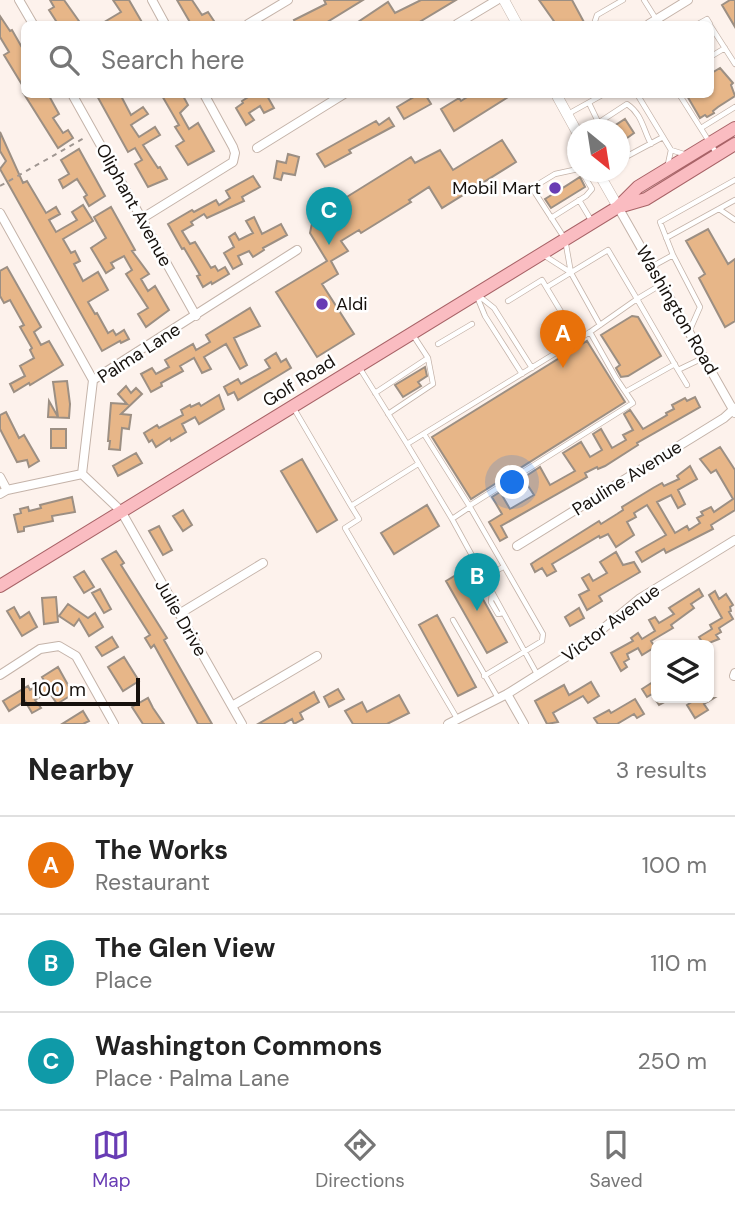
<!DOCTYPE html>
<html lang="en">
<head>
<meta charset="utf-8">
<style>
	:root { --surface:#fff; --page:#f2f2f2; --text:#222; --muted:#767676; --line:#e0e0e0; --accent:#683cb4 }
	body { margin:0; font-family:"DM Sans",sans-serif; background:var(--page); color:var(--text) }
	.controls { position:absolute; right:21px; bottom:21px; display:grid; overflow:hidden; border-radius:10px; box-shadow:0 2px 5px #0004 }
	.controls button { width:63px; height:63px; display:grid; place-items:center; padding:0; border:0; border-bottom:2px solid var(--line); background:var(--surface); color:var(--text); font:35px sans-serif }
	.compass { position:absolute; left:567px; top:119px; width:63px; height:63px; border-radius:50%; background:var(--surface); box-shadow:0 2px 5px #0004; rotate:150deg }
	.scale { position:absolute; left:21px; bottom:18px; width:119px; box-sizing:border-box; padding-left:7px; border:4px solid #16110d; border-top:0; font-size:19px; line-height:24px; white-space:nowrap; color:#16110d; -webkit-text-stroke:5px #fff; paint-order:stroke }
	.you { position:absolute; left:513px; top:483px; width:24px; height:24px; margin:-18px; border:5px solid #fff; border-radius:50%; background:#1a73e8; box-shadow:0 0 0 10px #1a73e833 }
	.badge { display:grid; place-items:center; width:46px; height:46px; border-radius:50%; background:var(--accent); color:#fff; font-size:23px; font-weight:700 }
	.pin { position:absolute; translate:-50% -58px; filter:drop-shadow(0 2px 4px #0008) }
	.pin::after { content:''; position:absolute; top:37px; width:24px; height:21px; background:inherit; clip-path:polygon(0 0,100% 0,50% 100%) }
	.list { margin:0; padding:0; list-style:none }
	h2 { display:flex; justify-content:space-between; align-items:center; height:91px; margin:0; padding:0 28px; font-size:30px }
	h2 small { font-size:23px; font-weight:400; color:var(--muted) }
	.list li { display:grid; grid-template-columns:46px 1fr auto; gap:21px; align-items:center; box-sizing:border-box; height:98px; padding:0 28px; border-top:2px solid var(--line) }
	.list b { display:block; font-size:26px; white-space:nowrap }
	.list p { margin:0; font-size:23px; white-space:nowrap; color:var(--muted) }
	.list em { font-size:23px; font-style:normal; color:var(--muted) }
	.icon { flex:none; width:38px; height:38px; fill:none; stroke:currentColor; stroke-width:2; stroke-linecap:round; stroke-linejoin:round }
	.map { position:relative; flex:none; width:735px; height:724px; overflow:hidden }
	.search { position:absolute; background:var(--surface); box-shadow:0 2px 5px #0004; left:21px; right:21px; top:21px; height:77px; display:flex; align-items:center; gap:18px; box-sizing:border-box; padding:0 24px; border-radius:10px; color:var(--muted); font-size:26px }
	.sheet { height:385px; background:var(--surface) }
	nav { display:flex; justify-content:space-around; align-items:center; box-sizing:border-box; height:98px; border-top:2px solid var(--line); background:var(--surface); font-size:19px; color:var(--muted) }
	nav a { display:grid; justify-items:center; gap:4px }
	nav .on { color:var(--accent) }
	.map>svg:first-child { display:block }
</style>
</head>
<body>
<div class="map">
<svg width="735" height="724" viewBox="0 0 735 724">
	<rect width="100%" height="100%" fill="#fdf2ec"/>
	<path fill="#e7b688" stroke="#9c8f83" stroke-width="2" d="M 50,0 L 64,0 L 81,24 L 58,24 L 49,10 L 54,7 Z
		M 113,0 L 129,0 L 143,24 L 101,24 L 121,12 Z
		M 177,0 L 192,0 L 202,15 L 208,12 L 216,24 L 191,24 Z
		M 324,0 L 363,0 L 324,24 L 296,24 L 294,20 L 326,4 Z
		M 421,0 L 456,0 L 416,24 L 355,24 L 388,2 L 395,13 Z
		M 539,0 L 572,0 L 585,24 L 556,24 Z
		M 730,0 L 735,0 L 735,27 L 722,5 Z
		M 0,16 L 10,31 L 12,30 L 24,51 L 24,88 L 4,55 L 9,52 L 0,37 Z
		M 720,68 L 733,83 L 731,85 L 735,96 L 718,107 L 713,111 L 714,113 L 707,117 L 705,115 L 700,118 L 686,94 L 710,94 L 710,74 Z
		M 24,94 L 48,94 L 59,114 L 53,118 L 63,133 L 68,130 L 73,138 L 58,148 Z
		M 96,94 L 120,94 L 131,115 L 143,107 L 148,114 L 131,125 L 139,137 L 155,127 L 160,135 L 143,145 L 158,168 L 160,167 L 167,179 L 148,187 L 135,164 L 142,160 L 135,148 L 128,152 Z
		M 161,94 L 182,94 L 188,105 L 180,113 L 189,129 L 198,123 L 214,151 L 188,165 L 176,146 L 184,141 L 175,127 L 179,125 Z
		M 253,94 L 266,94 L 274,108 L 264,113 L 260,106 L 249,113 L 254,120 L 246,125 L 236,108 L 243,103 L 242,101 Z
		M 419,94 L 425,94 L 431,104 L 404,119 L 397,107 Z
		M 472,94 L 513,94 L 454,131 L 441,109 L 459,98 L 461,101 Z
		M 389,118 L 394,126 L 349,150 L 351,153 L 325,167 L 317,154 L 376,121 L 379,125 Z
		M 625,119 L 634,133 L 620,143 L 620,130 L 608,130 Z
		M 0,132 L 23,183 L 27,181 L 46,213 L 56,207 L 60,214 L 49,220 L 56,232 L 77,220 L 72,212 L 83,205 L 93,221 L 63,239 L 71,253 L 75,251 L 80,261 L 74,264 L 83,281 L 98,272 L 108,290 L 88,302 L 95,314 L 97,313 L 108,333 L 113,330 L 116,335 L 124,330 L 129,339 L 121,343 L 120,341 L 102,351 L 0,169 L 6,161 L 0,151 Z
		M 502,140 L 516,162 L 442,208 L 429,187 L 409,200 L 411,202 L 361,233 L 359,230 L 341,241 L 348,251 L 331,261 L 338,274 L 322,284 L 354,334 L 317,357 L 276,292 L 327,261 L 310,233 L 313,218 L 411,157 L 415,163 L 440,150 L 453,170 Z
		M 79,149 L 105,196 L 89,206 L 84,197 L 87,195 L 77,179 L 63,188 L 59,180 L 69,174 L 61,160 Z
		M 288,154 L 299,157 L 295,175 L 283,173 L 281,180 L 274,178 L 277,161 L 286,163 Z
		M 253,176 L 260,187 L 242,197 L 244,201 L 207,218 L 204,214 L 191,222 L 193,225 L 182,231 L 190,244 L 195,242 L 211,268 L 215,266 L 218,271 L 225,267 L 229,274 L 212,284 L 211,282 L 203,287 L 197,276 L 200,275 L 184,248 L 182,249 L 168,224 L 192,210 L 194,212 L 216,200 L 219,205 L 230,198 L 226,191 Z
		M 580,177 L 585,187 L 551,208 L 545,199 L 553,194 L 549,186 L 557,182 L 561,189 Z
		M 111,207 L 135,250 L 132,251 L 149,274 L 141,279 L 148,291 L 155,286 L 169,310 L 146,327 L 138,314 L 148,308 L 126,274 L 132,270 L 124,256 L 111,263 L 114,268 L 106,273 L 91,248 L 106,238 L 94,217 Z
		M 254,217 L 262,234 L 281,224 L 287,235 L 263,248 L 264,250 L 253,257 L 249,251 L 238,256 L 242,264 L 233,269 L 224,253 L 234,247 L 229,237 L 235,233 L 239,240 L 253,233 L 246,221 Z
		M 708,229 L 728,264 L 735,259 L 735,321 L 725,327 L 699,278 L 705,274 L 686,241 Z
		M 7,267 L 41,327 L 34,332 L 41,345 L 49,341 L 63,365 L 30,385 L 29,383 L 14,392 L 10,384 L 25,376 L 20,366 L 34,358 L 30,350 L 32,348 L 20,327 L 24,325 L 10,300 L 4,303 L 0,296 L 0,271 Z
		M 250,308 L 260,326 L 234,338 L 247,365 L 240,369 L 226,344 L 204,357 L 211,369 L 202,373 L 194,358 L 180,366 L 183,371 L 161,383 L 162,386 L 151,392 L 141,374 L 152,368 L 156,374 L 169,367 L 165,360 L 193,344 L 196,350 L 210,342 L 206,335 Z
		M 632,316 L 638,317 L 661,356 L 628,376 L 621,377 L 616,368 L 620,365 L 601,335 Z
		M 587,341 L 625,402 L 471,499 L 432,437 Z
		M 276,353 L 281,362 L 286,359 L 291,368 L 238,400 L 234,392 L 228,395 L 224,387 L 238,379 L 241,384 L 270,368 L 265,360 Z
		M 425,367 L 427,376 L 418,382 L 421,386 L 403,397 L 395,385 Z
		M 67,381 L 70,404 L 69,418 L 48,417 L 49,401 L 58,417 L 53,382 Z
		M 126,386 L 131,393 L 136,388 L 142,394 L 121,414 L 131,415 L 129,429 L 122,428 L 120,450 L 109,449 L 110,441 L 108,441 L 111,403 L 127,404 L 118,394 Z
		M 219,395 L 224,409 L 199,424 L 195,417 L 182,424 L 186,432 L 171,441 L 170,438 L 156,447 L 152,440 L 149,442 L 144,433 L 157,425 L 159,428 L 183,415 L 181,410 L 190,405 L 191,407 L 199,403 L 201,406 Z
		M 695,397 L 700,407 L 637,443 L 638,445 L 605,466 L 598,469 L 597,467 L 585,473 L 587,477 L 501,526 L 507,537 L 500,541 L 489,522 L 502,514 L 492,497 L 500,492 L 510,509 L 534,495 L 523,478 L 540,467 L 550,485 L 575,471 L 563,453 L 581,442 L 590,457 L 602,450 L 593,434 L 601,429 L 612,448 L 626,440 L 623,435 L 633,430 L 624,414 L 630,410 L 643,429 L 667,415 L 666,413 L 674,409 L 672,405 L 685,398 L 687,401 Z
		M 6,412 L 19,438 L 24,435 L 39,461 L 29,467 L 27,460 L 17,462 L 0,429 L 0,415 Z
		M 51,429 L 66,429 L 66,448 L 51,448 Z
		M 720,447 L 735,470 L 735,510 L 711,525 L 713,529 L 666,553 L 664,549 L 642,562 L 636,552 L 666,535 L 647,505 L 634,513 L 636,517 L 627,522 L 634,535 L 616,547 L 608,534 L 600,538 L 599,536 L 552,564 L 556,571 L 547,576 L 542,568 L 535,572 L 531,564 L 537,560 L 599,521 L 601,524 L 617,514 L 623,510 L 622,507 L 653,488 L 662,483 L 664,486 L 679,479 L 677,476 L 690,466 L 697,479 L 678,490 L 685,504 L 678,508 L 671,495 L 657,502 L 675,533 L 687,526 L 689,530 L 700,523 L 697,518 L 703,515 L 701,512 L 711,507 L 714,512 L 733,499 L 716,470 L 711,473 L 700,459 Z
		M 136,453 L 142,463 L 118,476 L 113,466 Z
		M 302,459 L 337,520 L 317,532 L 281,471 Z
		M 72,497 L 75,512 L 52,516 L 53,521 L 24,527 L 24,531 L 18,532 L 14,515 L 21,513 L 20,509 L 28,507 L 29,511 L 41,508 L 40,505 Z
		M 427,505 L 439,526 L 394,554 L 381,533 Z
		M 183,510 L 192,525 L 183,531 L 173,516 Z
		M 159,526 L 172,550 L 163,555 L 149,531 Z
		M 116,551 L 124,563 L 121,565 L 167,638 L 164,640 L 212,724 L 198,724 L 154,645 L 151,648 L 145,638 L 150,635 L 102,559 Z
		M 616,552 L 623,565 L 634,562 L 640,572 L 599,596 L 602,601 L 587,610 L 579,595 L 589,590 L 582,578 L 589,574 L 593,581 L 607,573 L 600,562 Z
		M 466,569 L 507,642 L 487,653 L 446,581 Z
		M 84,571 L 94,587 L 84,593 L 74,577 Z
		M 100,589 L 111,609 L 104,613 L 92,593 Z
		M 699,589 L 703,596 L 691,604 L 694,608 L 671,625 L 673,628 L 651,641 L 655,647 L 642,655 L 638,648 L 627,654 L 629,659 L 624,662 L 627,667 L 621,671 L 611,653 L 633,641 L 631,638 L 638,633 L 642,639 L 655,631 L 649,620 L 655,617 L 659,623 L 674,614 L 669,608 Z
		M 715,591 L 719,599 L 726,594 L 733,605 L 730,607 L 731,611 L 729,612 L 733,619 L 719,628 L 721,632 L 716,635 L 719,639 L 704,645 L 699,637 L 712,629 L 710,625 L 722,618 L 709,595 Z
		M 56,597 L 58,622 L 44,624 L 42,598 Z
		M 68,604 L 88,618 L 95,613 L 103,627 L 89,636 L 79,619 L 74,626 L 59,616 Z
		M 14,607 L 20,618 L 29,612 L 37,627 L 22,636 L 7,611 Z
		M 579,608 L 584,618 L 570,626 L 565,617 Z
		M 437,615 L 476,687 L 458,696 L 419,625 Z
		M 112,637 L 118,647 L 102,656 L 96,647 Z
		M 124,657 L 139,681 L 123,691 L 108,667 Z
		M 58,667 L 73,694 L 57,704 L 49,692 L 35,700 L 41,708 L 32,713 L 25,701 L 9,711 L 3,701 L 28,686 L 30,690 L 45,682 L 42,677 Z
		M 656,680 L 656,698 L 672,698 L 659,705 L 652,694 L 647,697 L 642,689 Z
		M 591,682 L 599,696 L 588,703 L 583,696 L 553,713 L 558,722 L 547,724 L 535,701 L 564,685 L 569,695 Z
		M 338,689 L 344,699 L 329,707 L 324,697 Z
		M 314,692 L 319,702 L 300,713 L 303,719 L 294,724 L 292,719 L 283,724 L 258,724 Z
		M 399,695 L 409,713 L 387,724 L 353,724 L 345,711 L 362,702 L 367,712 Z
		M 148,698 L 153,708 L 164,724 L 143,724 L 132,707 Z
		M 698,698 L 714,698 L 704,704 L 708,710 L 695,718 L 687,705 Z
		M 635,699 L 644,714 L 637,718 L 634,714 L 617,724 L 598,724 L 594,718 L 609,710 L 611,713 Z
		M 83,711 L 89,721 L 83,724 L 62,724 Z"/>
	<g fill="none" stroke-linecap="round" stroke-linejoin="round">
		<defs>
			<path id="service" d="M 644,0 L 656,19
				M 594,24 L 597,15 L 623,0
				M 698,24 L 707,19 L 710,24
				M 710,25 L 735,64
				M 710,57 L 725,48
				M 637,94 L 671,150 L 668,164
				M 679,94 L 717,154
				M 589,103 L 602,130
				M 568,114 L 604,94
				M 598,123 L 627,104 C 642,114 643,129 651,144
				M 701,128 L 735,107
				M 671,150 L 687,155
				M 620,160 L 663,137
				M 578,169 L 555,174 L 532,188 L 565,239 L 571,273 L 600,325
				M 579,200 L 591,220
				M 719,209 L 735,220
				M 551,218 L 586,196 L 592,189 L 582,172
				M 666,238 L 735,200
				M 673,255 L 700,307 L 689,332
				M 545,256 L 570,272
				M 653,266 L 673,255 L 660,222 L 735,180
				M 662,284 L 637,299 L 678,370 L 703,358
				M 476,294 L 485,316 L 522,374
				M 479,296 L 494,308 L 532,368
				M 508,301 L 542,280 L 578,340
				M 438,344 L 472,324
				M 359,367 L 407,444 L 590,332 L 637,299 L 608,250 L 547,287
				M 678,370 L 687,385
				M 627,391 L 675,364
				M 375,393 L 428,358
				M 293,407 L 351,506 L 418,464
				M 388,414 L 433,384 L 428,358 L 413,335
				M 407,444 L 452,519 L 470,507 L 424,434
				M 351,506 L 359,519 L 345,528 L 458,720
				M 469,506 L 633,403 L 616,378 L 590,332
				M 470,507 L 543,634 L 542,641 L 484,676
				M 452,519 L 537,674
				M 484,578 L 503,567
				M 492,593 L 491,602 L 498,614 L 503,613
				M 453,620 L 498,698"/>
			<path id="minor" d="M 19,0 L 33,24
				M 152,0 L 165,24
				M 248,24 L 288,0
				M 457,24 L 497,0
				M 649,24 L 688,0
				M 72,94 L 196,316
				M 257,148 L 344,94
				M 618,207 L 735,413
				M 0,213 L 93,380
				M 141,219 L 233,162 L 235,153 L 233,147 L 204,94
				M 93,380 L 297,250
				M 82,474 L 121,511 L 242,724
				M 82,474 L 93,380
				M 0,477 L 7,490
				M 0,494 L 7,490 L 82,474
				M 517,546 L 724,418 L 735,408
				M 179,614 L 263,563
				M 0,675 L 40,649 L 59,646 L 76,656 L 114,724
				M 734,676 L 735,673
				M 507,694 L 524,724
				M 232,706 L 317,656
				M 448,724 L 507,694 L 577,650 L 639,599 L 735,540"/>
			<path id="tertiary" d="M 504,0 L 517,24
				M 556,94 L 578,134
				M 598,172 L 618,207"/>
			<path id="primary" d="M 622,206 L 646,199 L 735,144
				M 0,586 L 618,207 L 638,187 L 735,128"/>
		</defs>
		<use href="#service" stroke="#c4b3a9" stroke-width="6"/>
		<use href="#minor" stroke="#c4b3a9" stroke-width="10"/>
		<use href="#tertiary" stroke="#c4b3a9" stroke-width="11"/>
		<use href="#primary" stroke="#a86367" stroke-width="14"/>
		<path stroke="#a09792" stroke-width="2" stroke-dasharray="5 5" stroke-linecap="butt" d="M 0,186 L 86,137"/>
		<use href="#service" stroke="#fff" stroke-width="4.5"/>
		<use href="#minor" stroke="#fff" stroke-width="8"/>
		<use href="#tertiary" stroke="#fff" stroke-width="10"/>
		<use href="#primary" stroke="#fabcc1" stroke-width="12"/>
	</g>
	<g fill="#683cb4" stroke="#fff" stroke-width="2.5">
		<circle cx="555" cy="188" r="7"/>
		<circle cx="322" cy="304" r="7"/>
	</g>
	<g text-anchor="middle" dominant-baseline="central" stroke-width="5" stroke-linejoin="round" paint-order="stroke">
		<g font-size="18" fill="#16110d" stroke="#fff" text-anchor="end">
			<text x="541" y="188">Mobil Mart</text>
			<text x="336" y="304" text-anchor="start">Aldi</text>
		</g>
		<g font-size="18" fill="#16110d" stroke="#fff">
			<text transform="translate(134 205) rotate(61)">Oliphant Avenue</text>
			<text transform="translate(677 310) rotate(60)">Washington Road</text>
			<text transform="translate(139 353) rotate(-33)">Palma Lane</text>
			<text transform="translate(299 381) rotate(-32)">Golf Road</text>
			<text transform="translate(627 478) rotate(-32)">Pauline Avenue</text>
			<text transform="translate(181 618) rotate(60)">Julie Drive</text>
			<text transform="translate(611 623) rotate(-37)">Victor Avenue</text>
		</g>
	</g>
</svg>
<div class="controls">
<button><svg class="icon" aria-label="layers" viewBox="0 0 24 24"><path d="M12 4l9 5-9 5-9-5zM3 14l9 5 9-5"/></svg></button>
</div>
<svg class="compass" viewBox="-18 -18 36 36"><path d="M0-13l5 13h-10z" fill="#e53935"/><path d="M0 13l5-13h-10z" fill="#767676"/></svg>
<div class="scale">100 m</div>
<div class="you"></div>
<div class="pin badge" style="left:563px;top:368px;background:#e8710a">A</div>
<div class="pin badge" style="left:477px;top:611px;background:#0f9aa8">B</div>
<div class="pin badge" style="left:329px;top:245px;background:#0f9aa8">C</div>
<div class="search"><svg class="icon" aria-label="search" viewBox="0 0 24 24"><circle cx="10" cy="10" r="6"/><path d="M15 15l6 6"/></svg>Search here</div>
</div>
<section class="sheet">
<h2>Nearby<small>3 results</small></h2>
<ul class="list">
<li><span class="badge" style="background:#e8710a">A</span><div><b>The Works</b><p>Restaurant</p></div><em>100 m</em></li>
<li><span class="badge" style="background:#0f9aa8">B</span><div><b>The Glen View</b><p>Place</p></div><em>110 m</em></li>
<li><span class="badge" style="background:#0f9aa8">C</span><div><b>Washington Commons</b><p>Place · Palma Lane</p></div><em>250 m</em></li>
</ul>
</section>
<nav>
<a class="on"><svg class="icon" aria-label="map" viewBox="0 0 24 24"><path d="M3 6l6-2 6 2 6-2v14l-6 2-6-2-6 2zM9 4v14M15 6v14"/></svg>Map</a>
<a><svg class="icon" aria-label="directions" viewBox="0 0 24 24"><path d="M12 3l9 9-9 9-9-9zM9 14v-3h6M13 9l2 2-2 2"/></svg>Directions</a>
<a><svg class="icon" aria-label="saved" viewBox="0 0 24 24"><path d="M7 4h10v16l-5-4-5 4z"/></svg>Saved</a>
</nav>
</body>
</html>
